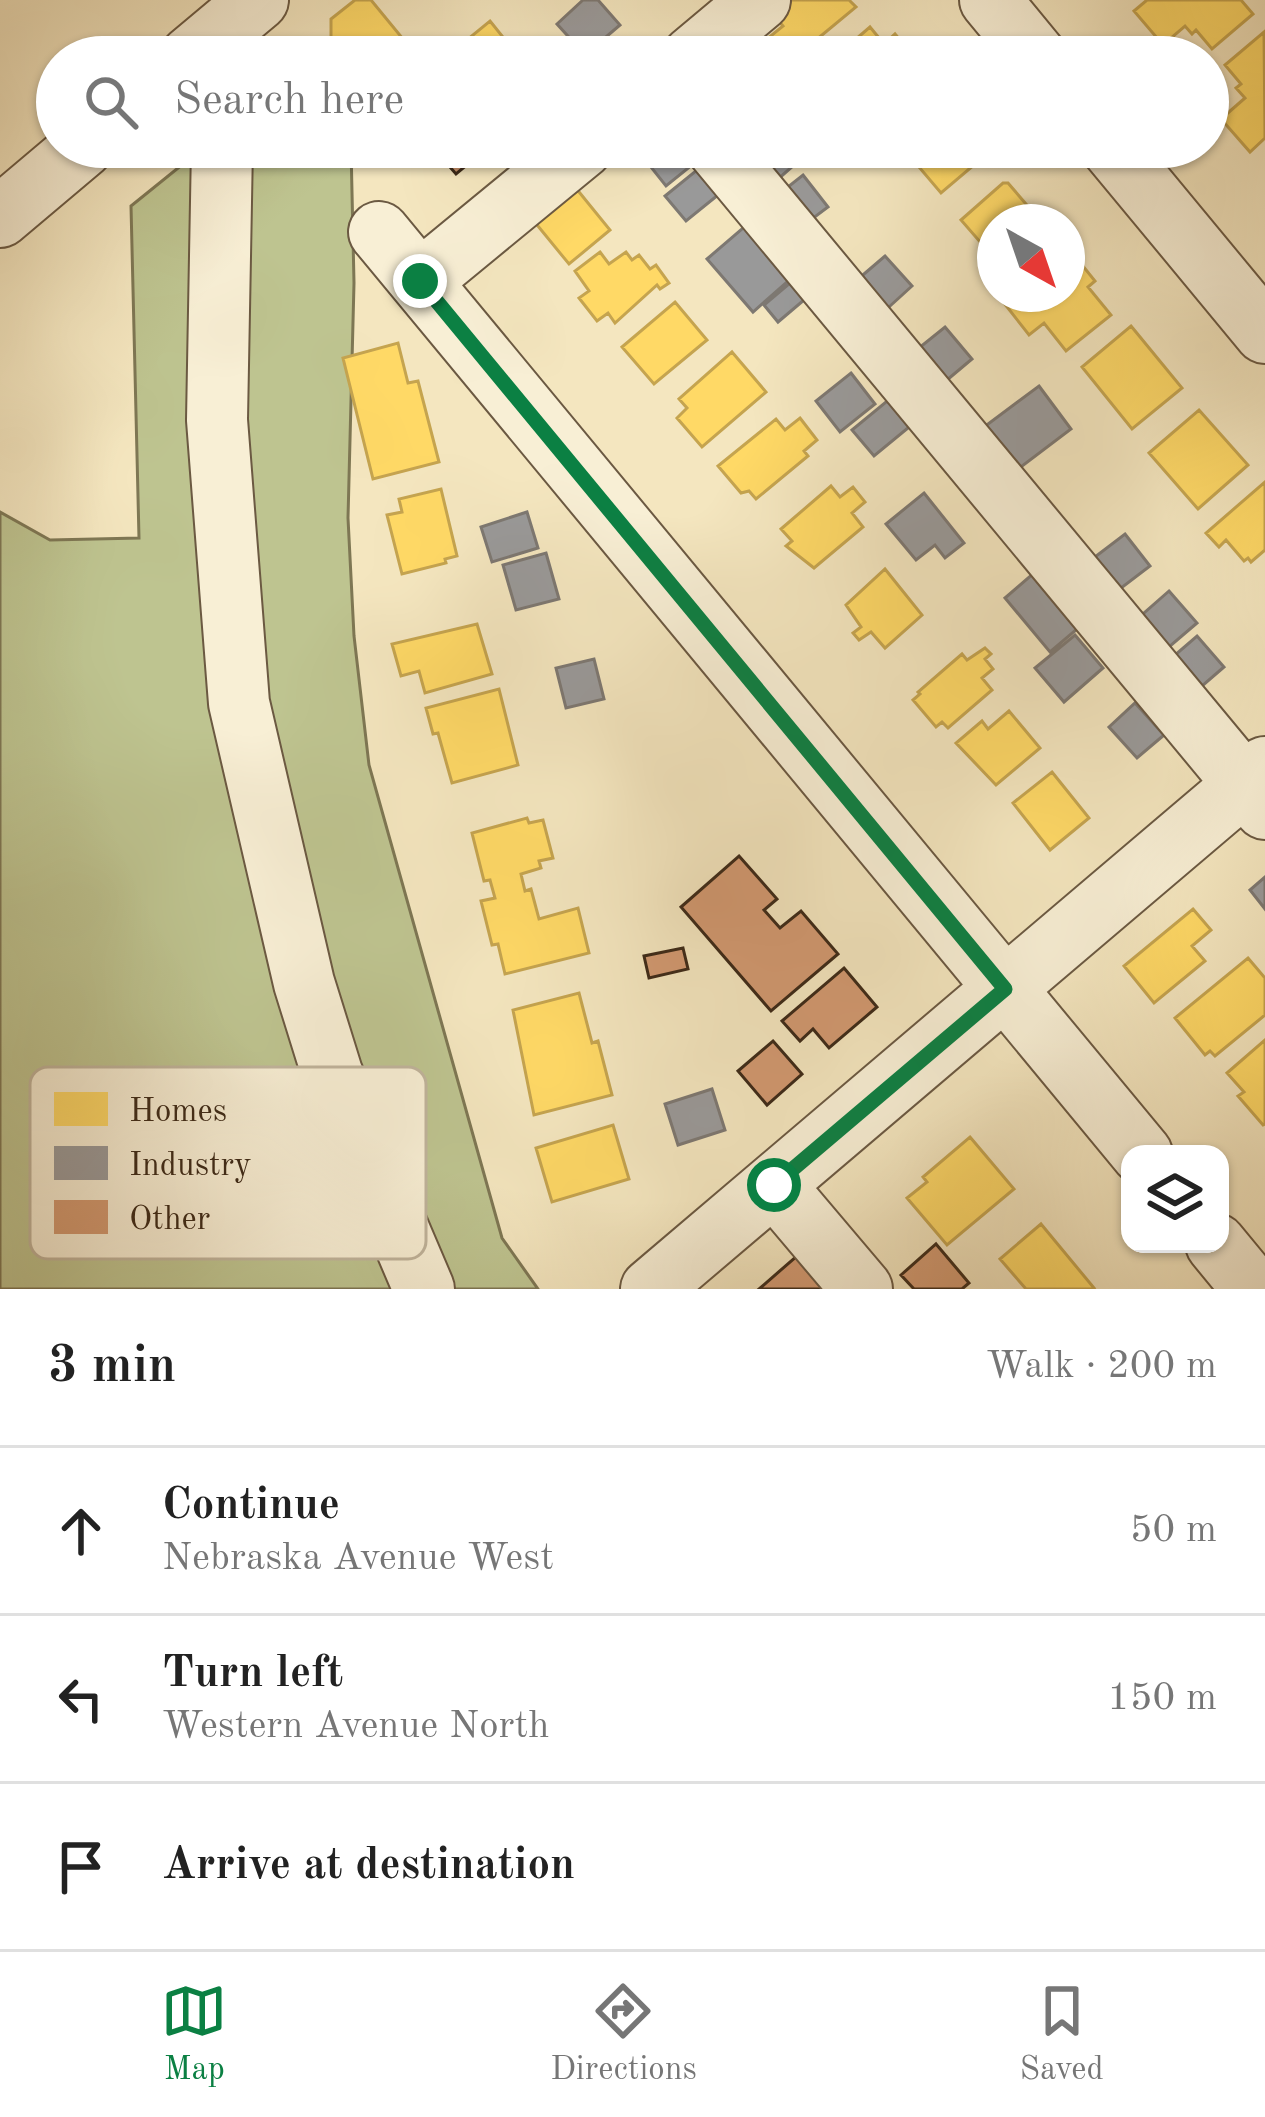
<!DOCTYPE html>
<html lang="en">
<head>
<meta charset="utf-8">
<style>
	:root { --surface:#fff; --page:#f6f6f6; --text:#222; --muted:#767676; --line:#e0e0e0; --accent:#0b8043 }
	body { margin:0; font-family:"Old Standard TT",serif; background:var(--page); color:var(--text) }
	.controls { position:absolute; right:36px; bottom:36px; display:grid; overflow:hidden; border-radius:24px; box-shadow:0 3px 9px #0004 }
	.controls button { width:108px; height:108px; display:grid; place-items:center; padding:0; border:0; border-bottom:3px solid var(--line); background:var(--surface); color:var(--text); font:60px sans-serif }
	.compass { position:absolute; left:977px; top:204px; width:108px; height:108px; border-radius:50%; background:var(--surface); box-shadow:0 3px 9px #0004; rotate:140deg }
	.stop { position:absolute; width:36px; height:36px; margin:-27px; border:9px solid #0b8043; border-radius:50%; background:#fff }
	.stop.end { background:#0b8043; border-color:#fff; box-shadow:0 3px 12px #0008 }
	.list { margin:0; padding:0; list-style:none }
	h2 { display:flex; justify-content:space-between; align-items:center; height:156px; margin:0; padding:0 48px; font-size:51px }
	h2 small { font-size:39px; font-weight:400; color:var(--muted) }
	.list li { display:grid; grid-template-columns:78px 1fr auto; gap:36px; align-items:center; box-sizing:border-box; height:168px; padding:0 48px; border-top:3px solid var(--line) }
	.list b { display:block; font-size:45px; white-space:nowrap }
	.list p { margin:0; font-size:39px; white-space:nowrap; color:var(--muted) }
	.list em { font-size:39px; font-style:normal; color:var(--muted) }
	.icon { flex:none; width:66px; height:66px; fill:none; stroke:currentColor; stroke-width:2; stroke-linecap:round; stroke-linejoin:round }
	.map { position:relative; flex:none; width:1265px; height:1289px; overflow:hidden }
	.search { position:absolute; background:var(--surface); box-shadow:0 3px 9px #0004; left:36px; right:36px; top:36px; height:132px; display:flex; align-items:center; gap:30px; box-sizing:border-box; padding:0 42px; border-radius:66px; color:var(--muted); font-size:45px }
	.sheet { height:660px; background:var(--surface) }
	nav { display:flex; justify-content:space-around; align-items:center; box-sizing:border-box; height:168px; border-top:3px solid var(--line); background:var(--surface); font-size:33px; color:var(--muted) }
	nav a { display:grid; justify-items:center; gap:6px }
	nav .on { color:var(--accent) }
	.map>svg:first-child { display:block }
</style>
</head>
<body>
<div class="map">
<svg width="1265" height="1289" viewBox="0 0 1265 1289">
	<rect width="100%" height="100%" fill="#f4e6bf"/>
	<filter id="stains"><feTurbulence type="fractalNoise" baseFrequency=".00167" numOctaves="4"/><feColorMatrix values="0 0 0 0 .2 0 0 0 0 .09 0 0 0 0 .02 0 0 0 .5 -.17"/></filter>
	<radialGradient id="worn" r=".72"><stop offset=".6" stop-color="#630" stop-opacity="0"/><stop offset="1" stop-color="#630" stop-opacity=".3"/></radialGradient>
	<path fill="#bec490" stroke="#7e7754" stroke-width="3" d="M 204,147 L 351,147 L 354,283 L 348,518 L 354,636 L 369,765 L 502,1238 L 538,1289 L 0,1289 L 0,512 L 50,540 L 139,538 L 131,206 Z"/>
	<path fill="#ffd966" stroke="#c5a44f" stroke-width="3" d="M 355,0 L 371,0 L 417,56 L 331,57 L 331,19 Z
		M 785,0 L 849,0 L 856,7 L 816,40 L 826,52 L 821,57 L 745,57 L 783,26 L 771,12 Z
		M 1147,0 L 1241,0 L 1253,14 L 1212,49 L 1196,30 L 1192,34 L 1185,26 L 1163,45 L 1134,11 Z
		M 490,21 L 515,52 L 509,57 L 446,57 Z
		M 870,27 L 884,44 L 895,34 L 906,47 L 900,52 L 905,57 L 835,57 Z
		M 1264,32 L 1265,138 L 1250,152 L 1221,119 L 1245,98 L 1236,88 L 1241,84 L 1225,65 Z
		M 902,147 L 971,147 L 981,159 L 941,193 Z
		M 1003,183 L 1008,183 L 1032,211 L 1028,216 L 1033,222 L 995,222 L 995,259 L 961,220 Z
		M 575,187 L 610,230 L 569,264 L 533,220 Z
		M 1070,250 L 1095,281 L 1088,287 L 1111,315 L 1066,351 L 1044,323 L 1029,335 L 1004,303 L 1016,294 L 1067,294 Z
		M 600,252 L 609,264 L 626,252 L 632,260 L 639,255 L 650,269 L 656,265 L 669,283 L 660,289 L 657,285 L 615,323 L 608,313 L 597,321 L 579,298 L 589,291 L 575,271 Z
		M 675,302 L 707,340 L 654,384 L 622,347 Z
		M 1131,326 L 1182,388 L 1132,429 L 1082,367 Z
		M 398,343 L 408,383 L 418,381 L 439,462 L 373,479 L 343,358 Z
		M 732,352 L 766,392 L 702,447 L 677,418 L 687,408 L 679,399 Z
		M 1199,410 L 1248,465 L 1198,509 L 1149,453 Z
		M 800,418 L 817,440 L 804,451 L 808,456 L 756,499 L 749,491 L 741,493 L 718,466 L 776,419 L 785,430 Z
		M 1265,482 L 1265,550 L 1251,562 L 1248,558 L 1244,561 L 1226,540 L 1219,547 L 1206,533 Z
		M 831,486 L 840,497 L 853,487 L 865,502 L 852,513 L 863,527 L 814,568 L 786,546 L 792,541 L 781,529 Z
		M 441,489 L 457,556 L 445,559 L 446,563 L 402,574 L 387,515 L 402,512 L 399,499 Z
		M 885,569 L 922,615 L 885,648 L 871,632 L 859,640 L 853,633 L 861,627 L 846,605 Z
		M 477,624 L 492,674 L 425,693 L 419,671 L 401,676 L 392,644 Z
		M 985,648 L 991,654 L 985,659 L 993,669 L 982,678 L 992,690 L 948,728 L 942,722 L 936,727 L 913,700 L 920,694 L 918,692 L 962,654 L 967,660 Z
		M 499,689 L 518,765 L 452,783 L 438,733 L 433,734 L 426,708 Z
		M 1009,711 L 1040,748 L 996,785 L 956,743 L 982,721 L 988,729 Z
		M 1052,772 L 1089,818 L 1050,850 L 1013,803 Z
		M 527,818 L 529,823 L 543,820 L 553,858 L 539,861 L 541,868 L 521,874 L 525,891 L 531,889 L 539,919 L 578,908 L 589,953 L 505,974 L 498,944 L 492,945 L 481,901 L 495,898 L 490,880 L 484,881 L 472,833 Z
		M 1193,909 L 1211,930 L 1192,946 L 1205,961 L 1154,1003 L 1124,966 Z
		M 1248,958 L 1265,978 L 1265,1015 L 1215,1056 L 1210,1051 L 1205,1055 L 1175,1018 Z
		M 579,993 L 592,1043 L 598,1041 L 612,1095 L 534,1115 L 513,1010 Z
		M 1265,1040 L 1265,1124 L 1263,1125 L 1238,1096 L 1244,1092 L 1227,1073 Z
		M 613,1125 L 629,1179 L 552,1202 L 536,1148 Z
		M 970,1137 L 1014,1189 L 947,1245 L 907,1198 L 927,1182 L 923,1177 Z
		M 1041,1224 L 1094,1288 L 1092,1289 L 1026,1289 L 1000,1259 Z"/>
	<path fill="#999" stroke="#7d7872" stroke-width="3" d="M 583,0 L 598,0 L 620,25 L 585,55 L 557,24 Z
		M 645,147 L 678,147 L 692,165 L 666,186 L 639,152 Z
		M 760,147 L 806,147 L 810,151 L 777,180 L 754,153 Z
		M 697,170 L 718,195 L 686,221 L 665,196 Z
		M 803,175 L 828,207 L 804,225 L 779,194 Z
		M 750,222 L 796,274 L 753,312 L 707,259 Z
		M 885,256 L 912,286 L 878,317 L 850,286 Z
		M 790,283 L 804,300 L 778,322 L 764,305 Z
		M 945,327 L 972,359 L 941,385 L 914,352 Z
		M 851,373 L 875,404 L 840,432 L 816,401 Z
		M 1039,386 L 1071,429 L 1013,473 L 980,430 Z
		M 892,397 L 914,423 L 874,456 L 852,430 Z
		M 924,493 L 964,543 L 945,558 L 935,545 L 916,560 L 886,524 Z
		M 527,512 L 538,548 L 492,562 L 481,527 Z
		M 1125,534 L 1150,566 L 1112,595 L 1087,563 Z
		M 546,553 L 559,599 L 516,610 L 503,565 Z
		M 1035,572 L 1083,624 L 1050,652 L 1005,598 Z
		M 1169,591 L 1197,623 L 1162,653 L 1135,621 Z
		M 1075,635 L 1103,668 L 1064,702 L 1035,668 Z
		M 1197,636 L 1224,667 L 1194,693 L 1167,662 Z
		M 594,659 L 604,699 L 566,708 L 556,668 Z
		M 1135,703 L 1164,735 L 1137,758 L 1109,727 Z
		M 1265,877 L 1265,909 L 1250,890 Z
		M 712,1089 L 725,1130 L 678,1145 L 665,1104 Z"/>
	<path fill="#d29971" stroke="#3d2a18" stroke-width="3" d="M 458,147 L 464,147 L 474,159 L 456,174 L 443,159 Z
		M 739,856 L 777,899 L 764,910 L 780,928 L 801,911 L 838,954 L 771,1011 L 681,907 Z
		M 683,948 L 688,969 L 649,978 L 644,956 Z
		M 844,968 L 877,1007 L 829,1048 L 813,1029 L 800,1041 L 782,1021 Z
		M 773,1041 L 802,1074 L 767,1105 L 738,1071 Z
		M 936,1244 L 969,1283 L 962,1289 L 914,1289 L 901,1275 Z
		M 805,1249 L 831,1289 L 759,1289 Z"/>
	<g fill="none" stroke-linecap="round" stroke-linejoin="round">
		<defs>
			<path id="minor" d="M 990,0 L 1037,57
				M 190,57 L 258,0
				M 692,57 L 760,0
				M 222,147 L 217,420 L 239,703 L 304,983 L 332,1073 L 424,1289
				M 716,147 L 1265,809
				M 1111,147 L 1265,333
				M 0,217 L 83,147
				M 379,232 L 1142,1154
				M 420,281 L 583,147
				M 774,1185 L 862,1289
				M 1216,1244 L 1253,1289
				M 651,1289 L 1265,767"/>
		</defs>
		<use href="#minor" stroke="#6b5942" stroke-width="64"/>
		<use href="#minor" stroke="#f8efd5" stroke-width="60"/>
	</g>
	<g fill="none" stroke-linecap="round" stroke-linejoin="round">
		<path stroke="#0b8043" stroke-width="15" d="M 420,281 L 1005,989 L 774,1185"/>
	</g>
	<rect x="30" y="1067" width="396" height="192" rx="18" fill="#f8efd5" stroke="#c0b49c" stroke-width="3"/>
	<rect x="54" y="1092" width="54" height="34" fill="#ffd966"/>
	<rect x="54" y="1146" width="54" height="34" fill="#999"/>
	<rect x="54" y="1200" width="54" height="34" fill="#d29971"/>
	<g font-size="33" fill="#3d2a18">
		<text x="129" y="1121">Homes</text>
		<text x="129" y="1175">Industry</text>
		<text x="129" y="1229">Other</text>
	</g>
	<rect width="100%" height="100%" filter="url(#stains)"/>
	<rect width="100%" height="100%" fill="url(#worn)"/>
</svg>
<div class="controls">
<button><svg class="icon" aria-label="layers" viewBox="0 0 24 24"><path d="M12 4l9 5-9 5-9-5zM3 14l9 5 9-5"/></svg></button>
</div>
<svg class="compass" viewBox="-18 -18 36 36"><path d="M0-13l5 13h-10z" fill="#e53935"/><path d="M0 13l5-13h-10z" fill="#767676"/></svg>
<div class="stop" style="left:774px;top:1185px"></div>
<div class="stop end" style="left:420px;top:281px"></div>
<div class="search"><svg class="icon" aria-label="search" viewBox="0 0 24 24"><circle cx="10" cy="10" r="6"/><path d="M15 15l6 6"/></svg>Search here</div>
</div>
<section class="sheet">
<h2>3 min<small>Walk · 200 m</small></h2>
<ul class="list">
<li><svg class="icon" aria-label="ahead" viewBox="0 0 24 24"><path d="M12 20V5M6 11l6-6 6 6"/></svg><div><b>Continue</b><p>Nebraska Avenue West</p></div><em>50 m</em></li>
<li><svg class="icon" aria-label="left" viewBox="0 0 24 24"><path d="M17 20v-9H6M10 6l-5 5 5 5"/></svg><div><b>Turn left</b><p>Western Avenue North</p></div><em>150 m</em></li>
<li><svg class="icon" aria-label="arrive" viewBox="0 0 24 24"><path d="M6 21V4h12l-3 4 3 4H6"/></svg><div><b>Arrive at destination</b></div></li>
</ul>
</section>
<nav>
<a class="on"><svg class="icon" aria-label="map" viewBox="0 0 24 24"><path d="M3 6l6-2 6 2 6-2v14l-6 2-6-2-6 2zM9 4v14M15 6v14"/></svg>Map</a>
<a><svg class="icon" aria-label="directions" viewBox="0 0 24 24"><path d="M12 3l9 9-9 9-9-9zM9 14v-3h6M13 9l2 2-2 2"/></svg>Directions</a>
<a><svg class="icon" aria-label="saved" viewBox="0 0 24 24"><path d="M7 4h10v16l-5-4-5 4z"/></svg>Saved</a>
</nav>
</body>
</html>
